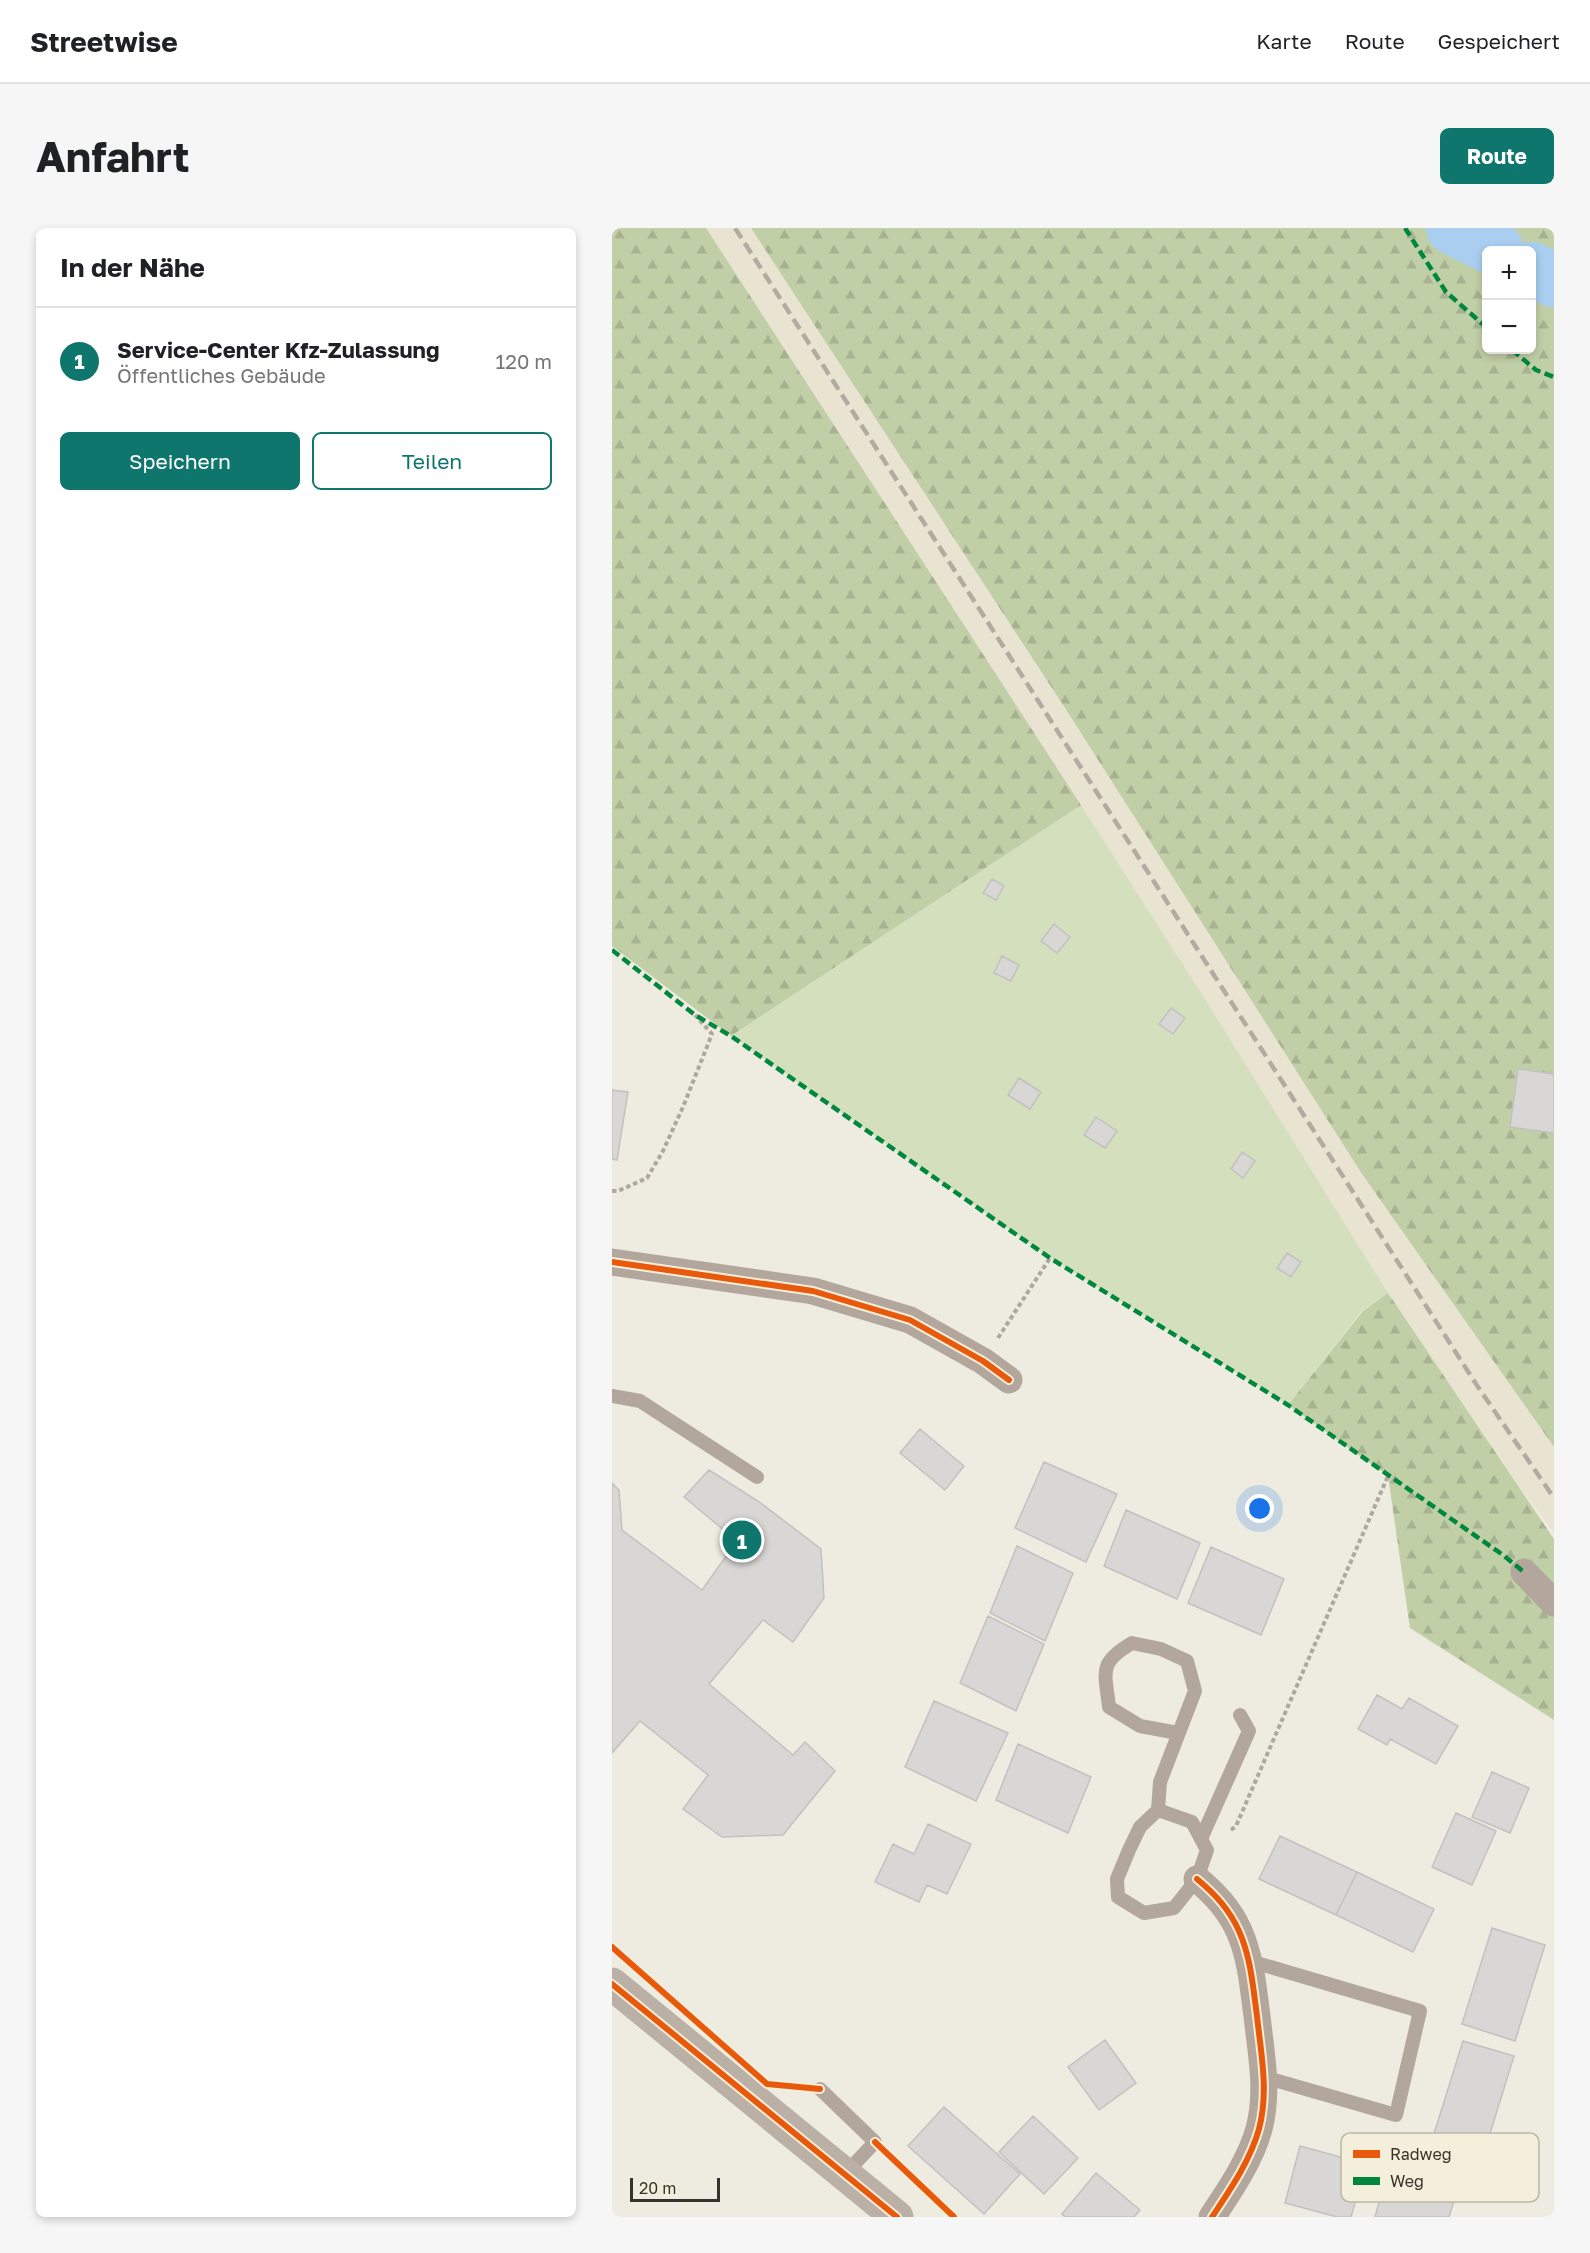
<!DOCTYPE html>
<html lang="de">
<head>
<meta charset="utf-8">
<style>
	:root { --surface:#fff; --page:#f6f6f6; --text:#202124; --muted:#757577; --line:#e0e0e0; --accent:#0f766e }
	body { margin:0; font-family:"Golos Text",sans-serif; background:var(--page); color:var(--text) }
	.controls { position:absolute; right:18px; top:18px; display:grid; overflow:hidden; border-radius:9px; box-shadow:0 3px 9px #0003 }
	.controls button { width:54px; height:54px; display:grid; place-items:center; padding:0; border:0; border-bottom:2px solid var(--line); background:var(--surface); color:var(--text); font:30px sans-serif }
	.scale { position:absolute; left:18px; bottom:15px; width:90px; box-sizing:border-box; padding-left:6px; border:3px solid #35332b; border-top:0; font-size:16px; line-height:21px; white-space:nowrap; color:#35332b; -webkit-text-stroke:4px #f4efdb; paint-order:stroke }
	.you { position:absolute; left:648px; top:1281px; width:21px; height:21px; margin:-15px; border:4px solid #fff; border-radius:50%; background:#1a73e8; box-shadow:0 0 0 9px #1a73e833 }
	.badge { display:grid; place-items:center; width:39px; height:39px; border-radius:50%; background:var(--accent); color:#fff; font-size:20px; font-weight:700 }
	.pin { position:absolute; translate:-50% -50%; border:3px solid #fff; box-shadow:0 2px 6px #0006 }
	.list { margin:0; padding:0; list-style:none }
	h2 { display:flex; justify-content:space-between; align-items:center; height:78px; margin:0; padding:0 24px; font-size:26px }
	h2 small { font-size:20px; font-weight:400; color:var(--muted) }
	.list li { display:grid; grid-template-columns:39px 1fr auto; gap:18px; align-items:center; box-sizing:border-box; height:108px; padding:0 24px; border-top:2px solid var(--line) }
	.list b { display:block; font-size:22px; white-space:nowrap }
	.list p { margin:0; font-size:20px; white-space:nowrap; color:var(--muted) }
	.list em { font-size:20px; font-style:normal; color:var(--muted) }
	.actions { display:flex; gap:12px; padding:18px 24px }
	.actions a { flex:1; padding:14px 0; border:2px solid var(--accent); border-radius:9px; text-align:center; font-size:21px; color:var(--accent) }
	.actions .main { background:var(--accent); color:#fff }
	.map { position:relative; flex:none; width:942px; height:1989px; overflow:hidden; border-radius:9px }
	header { display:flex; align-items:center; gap:36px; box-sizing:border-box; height:84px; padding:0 30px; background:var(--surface); border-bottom:2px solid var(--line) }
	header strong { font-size:28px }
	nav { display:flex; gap:33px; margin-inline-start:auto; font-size:21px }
	.intro { display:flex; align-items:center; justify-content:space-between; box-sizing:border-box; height:144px; padding:0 36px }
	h1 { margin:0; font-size:42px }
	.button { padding:15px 27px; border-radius:9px; background:var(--accent); color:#fff; font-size:21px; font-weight:700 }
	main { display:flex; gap:36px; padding:0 36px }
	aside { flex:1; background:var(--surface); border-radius:9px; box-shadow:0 3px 9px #0003 }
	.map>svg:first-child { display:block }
</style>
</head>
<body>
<header>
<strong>Streetwise</strong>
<nav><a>Karte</a><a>Route</a><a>Gespeichert</a></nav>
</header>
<div class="intro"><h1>Anfahrt</h1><a class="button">Route</a></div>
<main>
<aside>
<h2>In der Nähe<small></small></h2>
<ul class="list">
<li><span class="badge">1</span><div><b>Service-Center Kfz-Zulassung</b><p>Öffentliches Gebäude</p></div><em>120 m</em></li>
</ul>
<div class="actions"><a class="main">Speichern</a><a>Teilen</a></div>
</aside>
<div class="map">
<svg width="942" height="1989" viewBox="0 0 942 1989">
	<defs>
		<pattern id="forest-firs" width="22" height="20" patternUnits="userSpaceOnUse" patternTransform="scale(1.5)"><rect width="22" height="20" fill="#c1cfa7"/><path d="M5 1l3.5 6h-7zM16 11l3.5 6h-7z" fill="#a6b290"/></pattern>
	</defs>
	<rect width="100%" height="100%" fill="#eeece1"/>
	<path fill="#e9e4d1" d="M 94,0 L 139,0 L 453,480 L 750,946 L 942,1219 L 942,1305 L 904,1254 L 776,1065 L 593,771 L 469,577 Z"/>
	<path fill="#d4e0bd" d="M 469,577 L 593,771 L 776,1065 L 750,1083 L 676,1177 L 438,1030 L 119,808 Z"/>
	<path fill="url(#forest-firs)" fill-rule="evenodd" d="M 0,0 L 94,0 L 469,577 L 119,808 L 0,718 Z
		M 139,0 L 942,0 L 942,1219 L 750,946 L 453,480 ZM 874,22 L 920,22 L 920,122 L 874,122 Z
		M 776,1065 L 942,1311 L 942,1492 L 798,1400 L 776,1248 L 676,1177 L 751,1083 Z"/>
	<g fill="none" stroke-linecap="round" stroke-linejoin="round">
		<path stroke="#a9ceef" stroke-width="54" d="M 841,0 L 885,22
			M 920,41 L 942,52"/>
	</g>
	<path fill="#d9d7d6" stroke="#c3c1bf" stroke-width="1.5" d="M 380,651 L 392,658 L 384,672 L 371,665 Z
		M 442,696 L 458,709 L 445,725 L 429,713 Z
		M 390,728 L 407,737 L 399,753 L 382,745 Z
		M 559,780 L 573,790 L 561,806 L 547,796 Z
		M 906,841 L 942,846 L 942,905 L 898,899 Z
		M 407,850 L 429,864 L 418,881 L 396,867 Z
		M 0,862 L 16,864 L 5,932 L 0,931 Z
		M 484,889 L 505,903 L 493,920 L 472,907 Z
		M 630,924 L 643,933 L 631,950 L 619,941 Z
		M 675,1025 L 689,1034 L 679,1049 L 665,1040 Z
		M 308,1201 L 352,1238 L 333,1262 L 288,1225 Z
		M 432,1234 L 505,1266 L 474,1334 L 403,1300 Z
		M 97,1242 L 146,1273 L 209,1321 L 212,1370 L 181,1414 L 151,1392 L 97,1456 L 181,1527 L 193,1514 L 223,1543 L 171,1607 L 110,1609 L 71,1581 L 96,1547 L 28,1493 L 0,1525 L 0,1255 L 7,1262 L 10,1302 L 90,1362 L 125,1313 L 72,1269 Z
		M 514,1282 L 588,1315 L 565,1371 L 492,1338 Z
		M 405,1318 L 461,1345 L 433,1413 L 378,1385 Z
		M 599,1319 L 672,1351 L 649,1407 L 576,1375 Z
		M 376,1388 L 432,1416 L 404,1483 L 348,1455 Z
		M 765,1467 L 790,1481 L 797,1470 L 846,1498 L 824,1536 L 778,1511 L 775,1517 L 746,1501 Z
		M 322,1473 L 396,1505 L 364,1573 L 293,1539 Z
		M 406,1516 L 479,1549 L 456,1605 L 384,1572 Z
		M 880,1544 L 917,1560 L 898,1605 L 860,1589 Z
		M 844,1585 L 884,1603 L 860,1657 L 820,1639 Z
		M 316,1596 L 359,1616 L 335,1666 L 315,1657 L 307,1674 L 263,1654 L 281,1616 L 302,1626 Z
		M 668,1608 L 745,1644 L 724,1687 L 647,1651 Z
		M 745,1644 L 822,1681 L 801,1724 L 724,1687 Z
		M 880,1700 L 933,1717 L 903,1813 L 850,1796 Z
		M 493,1812 L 524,1855 L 487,1882 L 456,1839 Z
		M 851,1813 L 902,1828 L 867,1941 L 816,1925 Z
		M 332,1879 L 408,1946 L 372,1986 L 296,1918 Z
		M 421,1888 L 466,1930 L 432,1966 L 387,1924 Z
		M 688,1918 L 754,1936 L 739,1989 L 725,1989 L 673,1975 Z
		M 779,1931 L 849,1950 L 837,1989 L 763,1989 Z
		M 484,1945 L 528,1982 L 522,1989 L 453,1989 L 450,1986 Z"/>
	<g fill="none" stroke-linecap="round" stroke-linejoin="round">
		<path stroke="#b0a79e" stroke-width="4" stroke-dasharray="4.5 3" stroke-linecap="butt" d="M 0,963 L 6,963 L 35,950 L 51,923 L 71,879 L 100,806 L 83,787
			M 386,1110 L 438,1030
			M 619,1602 L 624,1598 L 776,1248"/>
		<path stroke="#b3a79d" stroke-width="14" d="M 0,1168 L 28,1173 L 145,1249
			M 546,1582 L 548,1554 L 583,1463 L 575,1433 L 549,1421 L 520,1415 C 486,1435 493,1443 497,1479 L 528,1498 L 566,1505
			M 546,1582 L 580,1594 L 595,1622 L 585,1651 L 562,1680 L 532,1685 L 506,1669 L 505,1651 L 517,1622 L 528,1599 Z
			M 589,1611 L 637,1503 L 628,1487
			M 638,1733 L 808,1783 L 784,1887 L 652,1849
			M 208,1861 L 263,1914 L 233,1946"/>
		<path stroke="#b3a79d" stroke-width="27" d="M 0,1034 L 201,1063 L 298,1092 L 371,1133 L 397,1152
			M 912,1344 L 942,1375
			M 585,1651 C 603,1666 617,1681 627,1703 C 639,1730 641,1759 645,1788 C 649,1826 657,1863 647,1901 C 638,1933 618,1962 600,1989"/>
		<path stroke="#bbb0a5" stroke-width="33" d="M 0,1756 L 285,1989"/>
		<path stroke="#b2aba2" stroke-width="4.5" stroke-dasharray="12 6" stroke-linecap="butt" d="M 123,0 L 866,1159 L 942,1270"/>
		<path stroke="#00873e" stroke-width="4.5" stroke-dasharray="9 4.5" stroke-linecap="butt" d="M 793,0 L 834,64 L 874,99
			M 900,122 L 924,142 L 942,149
			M 0,722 L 83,787 L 119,808 L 438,1030 L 676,1177 L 891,1327 L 912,1344"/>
		<defs>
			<path id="cycleway" d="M 0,1034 L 201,1063 L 298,1092 L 371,1133 L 397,1152
				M 585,1651 C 603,1666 617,1681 627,1703 C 639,1730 641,1759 645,1788 C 649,1826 657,1863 647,1901 C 638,1933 618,1962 600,1989
				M 0,1719 L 155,1856 L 208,1861
				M 0,1756 L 285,1989
				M 263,1914 L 342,1989"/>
		</defs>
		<use href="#cycleway" stroke="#f4efdb" stroke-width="10"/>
		<use href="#cycleway" stroke="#e8590c" stroke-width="6"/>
	</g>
	<rect x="729" y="1905" width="198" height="69" rx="9" fill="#f4efdb" stroke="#bbb7a6" stroke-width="1.5"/>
	<rect x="741" y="1922" width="27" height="8" fill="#e8590c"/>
	<rect x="741" y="1949" width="27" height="8" fill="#00873e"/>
	<g font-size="16" fill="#35332b">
		<text x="778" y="1932">Radweg</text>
		<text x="778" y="1959">Weg</text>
	</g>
</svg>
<div class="controls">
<button>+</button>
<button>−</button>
</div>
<div class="scale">20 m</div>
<div class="you"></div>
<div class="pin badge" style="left:130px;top:1312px">1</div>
</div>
</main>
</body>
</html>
